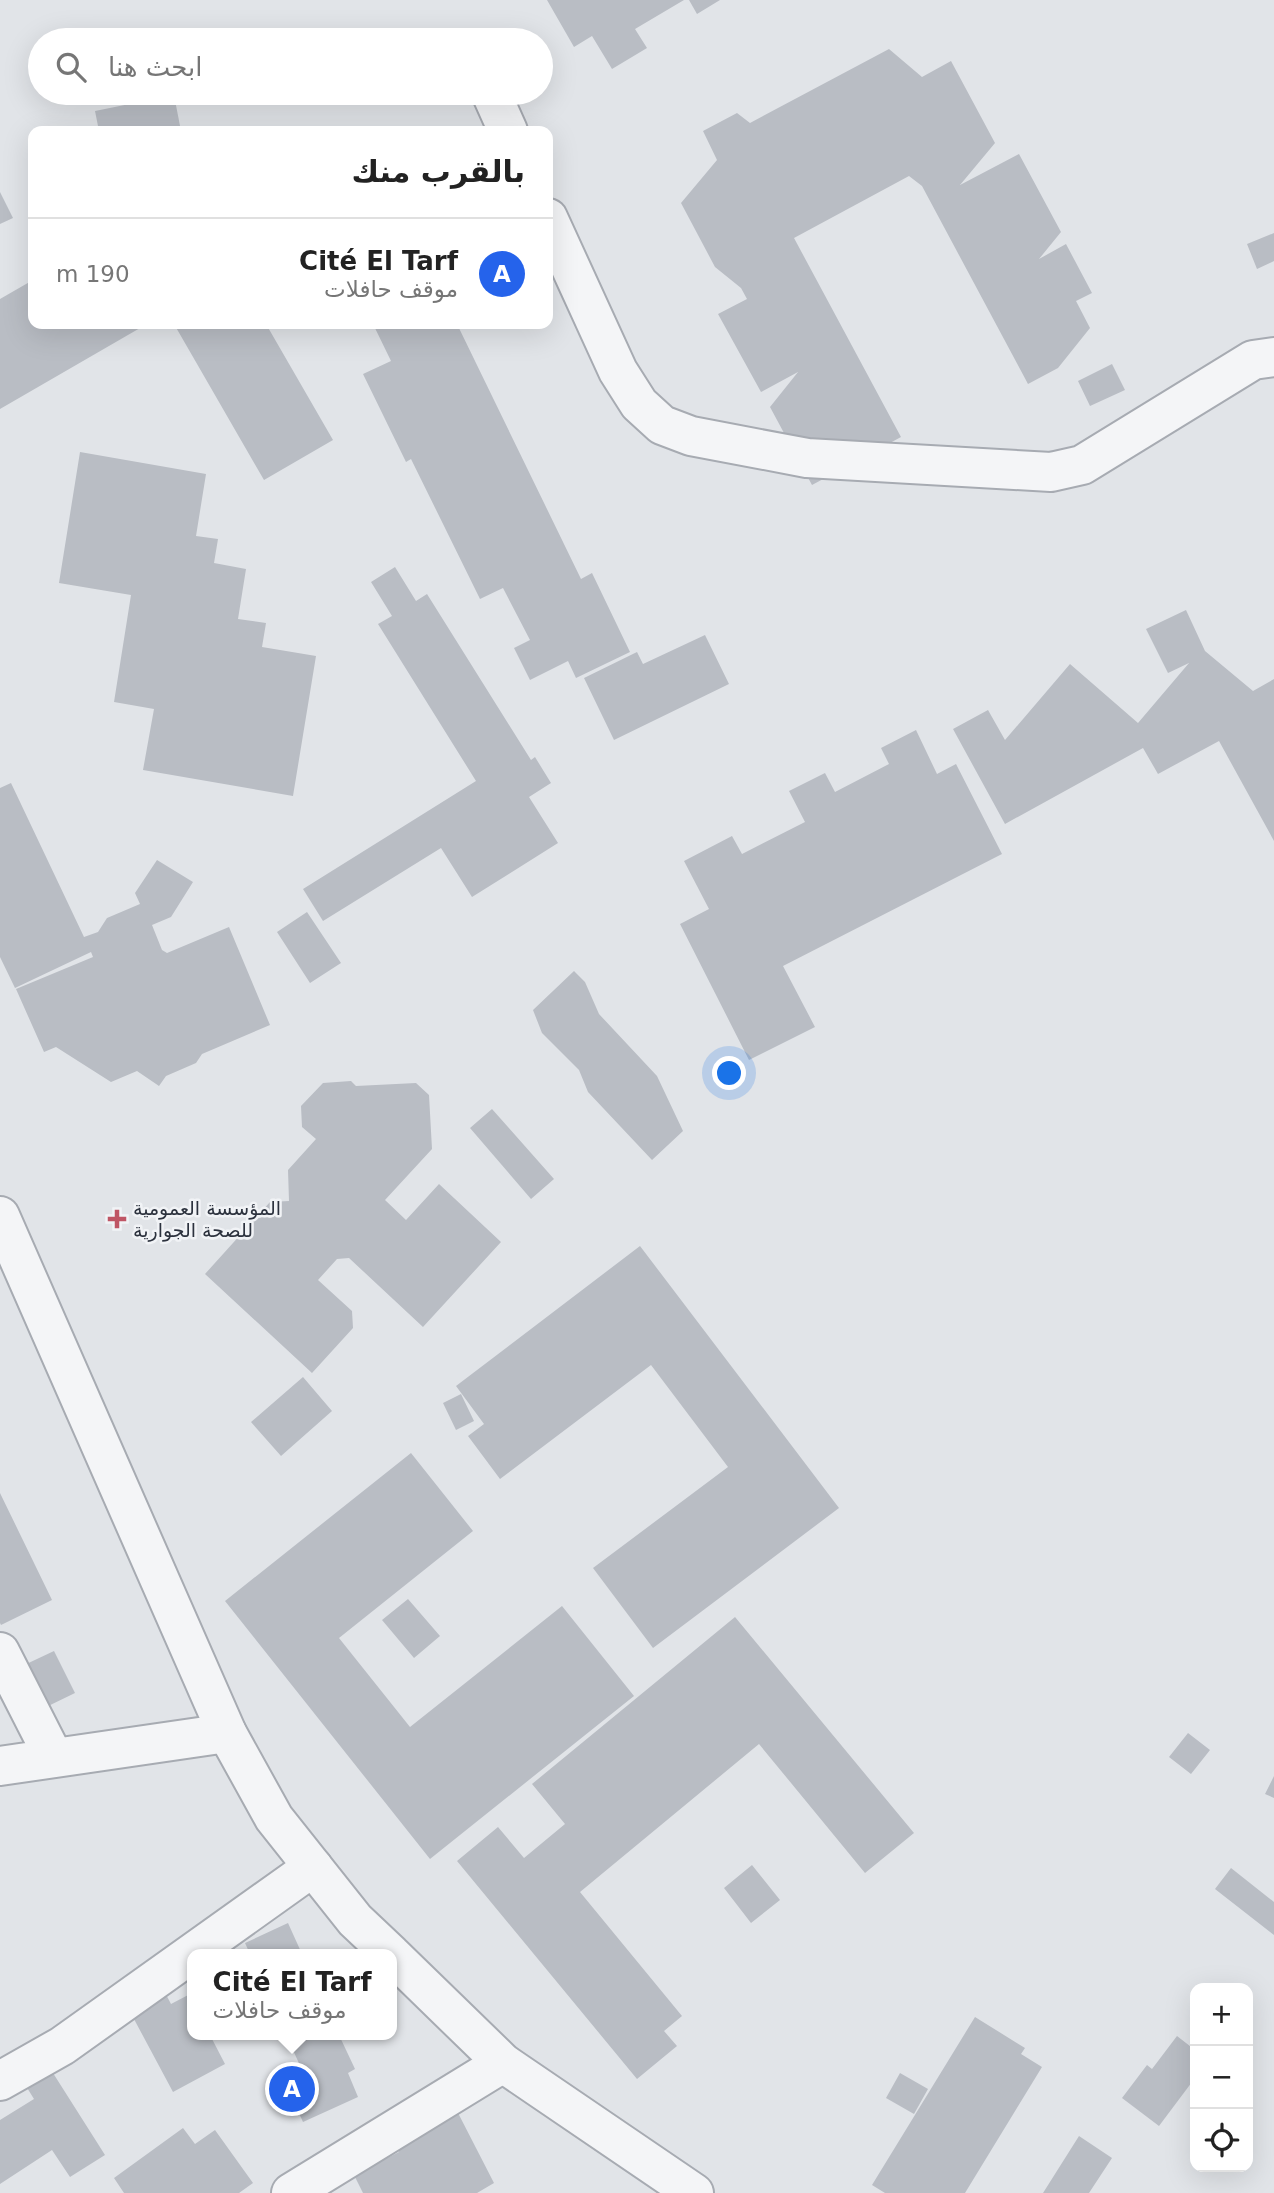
<!DOCTYPE html>
<html lang="ar">
<head>
<meta charset="utf-8">
<style>
	:root { --surface:#fff; --page:#f6f6f6; --text:#222; --muted:#767676; --line:#e0e0e0; --accent:#2563eb }
	body { margin:0; font-family:"DejaVu Sans","Noto Naskh Arabic",sans-serif; background:var(--page); color:var(--text); direction:rtl }
	.controls { position:absolute; right:21px; bottom:21px; display:grid; overflow:hidden; border-radius:14px; box-shadow:0 7px 28px #0002 }
	.controls button { width:63px; height:63px; display:grid; place-items:center; padding:0; border:0; border-bottom:2px solid var(--line); background:var(--surface); color:var(--text); font:35px sans-serif }
	.you { position:absolute; left:730px; top:1074px; width:24px; height:24px; margin:-18px; border:5px solid #fff; border-radius:50%; background:#1a73e8; box-shadow:0 0 0 10px #1a73e833 }
	.badge { display:grid; place-items:center; width:46px; height:46px; border-radius:50%; background:var(--accent); color:#fff; font-size:23px; font-weight:700 }
	.pin { position:absolute; translate:-50% -50%; border:4px solid #fff; box-shadow:0 2px 7px #0006 }
	.popup { position:absolute; left:187px; top:1949px; width:210px; height:91px; box-sizing:border-box; display:grid; place-content:center; border-radius:14px; background:var(--surface); filter:drop-shadow(0 2px 5px #0005); font-size:23px; white-space:nowrap; color:var(--muted) }
	.popup b { font-size:26px; color:var(--text) }
	.popup::after { content:''; position:absolute; left:50%; top:100%; margin-left:-14px; border:14px solid transparent; border-top-color:var(--surface) }
	.list { margin:0; padding:0; list-style:none }
	h2 { display:flex; justify-content:space-between; align-items:center; height:91px; margin:0; padding:0 28px; font-size:30px }
	h2 small { font-size:23px; font-weight:400; color:var(--muted) }
	.list li { display:grid; grid-template-columns:46px 1fr auto; gap:21px; align-items:center; box-sizing:border-box; height:112px; padding:0 28px; border-top:2px solid var(--line) }
	.list b { display:block; font-size:26px; white-space:nowrap }
	.list p { margin:0; font-size:23px; white-space:nowrap; color:var(--muted) }
	.list em { font-size:23px; font-style:normal; color:var(--muted) }
	.icon { flex:none; width:38px; height:38px; fill:none; stroke:currentColor; stroke-width:2; stroke-linecap:round; stroke-linejoin:round }
	.map { position:relative; flex:none; width:1274px; height:2193px; overflow:hidden; direction:ltr }
	.search { position:absolute; background:var(--surface); box-shadow:0 7px 28px #0002; left:28px; top:28px; width:525px; height:77px; display:flex; align-items:center; gap:18px; box-sizing:border-box; padding:0 24px; border-radius:38px; color:var(--muted); font-size:26px }
	.panel { position:absolute; background:var(--surface); box-shadow:0 7px 28px #0002; left:28px; top:126px; width:525px; height:203px; border-radius:14px; direction:rtl }
	.map>svg:first-child { display:block }
</style>
</head>
<body>
<div class="map">
<svg width="1274" height="2193" viewBox="0 0 1274 2193">
	<rect width="100%" height="100%" fill="#e1e4e8"/>
	<path fill="#b9bdc4" d="M 547,0 L 684,0 L 635,29 L 647,48 L 612,69 L 592,36 L 574,47 Z
		M 689,0 L 720,0 L 697,14 Z
		M 889,49 L 922,77 L 951,61 L 995,143 L 960,185 L 1019,154 L 1061,232 L 1039,259 L 1066,244 L 1092,293 L 1076,301 L 1090,328 L 1058,368 L 1028,384 L 922,186 L 909,176 L 794,238 L 901,437 L 812,485 L 770,407 L 798,372 L 761,392 L 718,314 L 747,299 L 741,288 L 715,267 L 681,203 L 717,160 L 703,131 L 737,113 L 750,123 Z
		M 174,95 L 181,131 L 99,131 L 95,111 Z
		M 0,192 L 13,218 L 0,224 Z
		M 1274,233 L 1274,261 L 1257,269 L 1247,244 Z
		M 33,280 L 33,324 L 147,324 L 0,409 L 0,299 Z
		M 174,324 L 266,324 L 333,440 L 264,480 Z
		M 373,324 L 457,324 L 581,579 L 592,573 L 630,652 L 576,678 L 568,661 L 530,680 L 514,648 L 530,640 L 503,588 L 480,599 L 411,459 L 406,462 L 363,374 L 391,361 Z
		M 1112,364 L 1125,390 L 1090,406 L 1078,381 Z
		M 80,452 L 206,474 L 196,536 L 218,539 L 214,563 L 246,569 L 238,619 L 266,623 L 262,647 L 316,656 L 293,796 L 143,770 L 154,709 L 114,702 L 131,595 L 59,583 Z
		M 395,567 L 416,601 L 427,594 L 531,760 L 535,757 L 551,783 L 529,797 L 558,843 L 472,897 L 441,848 L 323,921 L 303,889 L 476,781 L 378,624 L 392,616 L 371,582 Z
		M 1186,610 L 1205,651 L 1253,691 L 1274,679 L 1274,841 L 1219,741 L 1158,774 L 1143,748 L 1005,824 L 953,729 L 988,710 L 1005,740 L 1070,664 L 1138,723 L 1189,663 L 1168,673 L 1146,629 Z
		M 705,635 L 729,684 L 614,740 L 584,678 L 637,652 L 643,664 Z
		M 916,730 L 937,774 L 956,764 L 1002,854 L 783,966 L 815,1027 L 749,1060 L 680,924 L 709,909 L 684,861 L 732,836 L 742,854 L 805,822 L 789,791 L 825,773 L 835,792 L 889,764 L 881,748 Z
		M 11,783 L 84,937 L 98,932 L 107,918 L 140,904 L 135,893 L 157,860 L 193,882 L 171,917 L 152,925 L 162,950 L 167,953 L 229,927 L 270,1025 L 202,1054 L 196,1063 L 166,1076 L 159,1086 L 137,1071 L 111,1082 L 56,1047 L 44,1052 L 16,989 L 93,957 L 91,952 L 15,988 L 0,957 L 0,788 Z
		M 307,912 L 341,963 L 310,983 L 277,932 Z
		M 574,971 L 585,982 L 599,1014 L 657,1076 L 683,1131 L 652,1160 L 588,1092 L 579,1070 L 542,1033 L 533,1010 Z
		M 351,1081 L 356,1086 L 416,1083 L 429,1095 L 432,1149 L 385,1200 L 406,1220 L 439,1184 L 501,1242 L 423,1327 L 349,1258 L 337,1259 L 318,1280 L 352,1311 L 353,1328 L 312,1373 L 205,1274 L 270,1202 L 289,1201 L 288,1170 L 316,1139 L 302,1127 L 301,1106 L 323,1083 Z
		M 492,1109 L 554,1179 L 531,1199 L 470,1128 Z
		M 640,1246 L 839,1508 L 653,1648 L 593,1568 L 728,1467 L 651,1365 L 500,1479 L 468,1436 L 484,1424 L 456,1386 Z
		M 303,1377 L 332,1411 L 281,1456 L 251,1422 Z
		M 461,1394 L 474,1421 L 456,1430 L 443,1403 Z
		M 411,1453 L 473,1531 L 339,1638 L 410,1727 L 562,1606 L 634,1696 L 430,1859 L 225,1601 Z
		M 0,1493 L 52,1600 L 1,1625 L 0,1623 Z
		M 408,1599 L 440,1636 L 414,1658 L 382,1620 Z
		M 735,1617 L 914,1833 L 865,1873 L 759,1744 L 580,1892 L 682,2016 L 664,2031 L 677,2046 L 637,2079 L 457,1861 L 498,1827 L 524,1858 L 565,1824 L 532,1784 Z
		M 54,1651 L 75,1693 L 40,1710 L 20,1667 Z
		M 1188,1733 L 1210,1750 L 1191,1774 L 1169,1757 Z
		M 1274,1776 L 1274,1798 L 1265,1794 Z
		M 752,1865 L 780,1900 L 751,1923 L 724,1888 Z
		M 1231,1868 L 1274,1902 L 1274,1935 L 1215,1889 Z
		M 288,1923 L 302,1954 L 250,1954 L 245,1943 Z
		M 162,1987 L 171,2004 L 192,1993 L 192,2035 L 216,2035 L 211,2037 L 225,2064 L 173,2092 L 127,2006 Z
		M 975,2017 L 1025,2048 L 1021,2054 L 1042,2067 L 965,2193 L 885,2193 L 872,2185 Z
		M 286,2035 L 339,2035 L 355,2069 L 348,2073 L 358,2097 L 303,2122 L 284,2080 L 303,2072 Z
		M 1177,2036 L 1195,2050 L 1195,2078 L 1159,2126 L 1122,2098 L 1147,2065 L 1152,2069 Z
		M 46,2062 L 105,2155 L 70,2177 L 52,2150 L 0,2184 L 0,2120 L 34,2099 L 21,2078 Z
		M 900,2073 L 928,2089 L 914,2114 L 886,2098 Z
		M 457,2111 L 494,2183 L 477,2193 L 363,2193 L 354,2175 L 399,2152 L 395,2143 Z
		M 183,2128 L 195,2144 L 215,2130 L 253,2183 L 239,2193 L 124,2193 L 114,2178 Z
		M 1079,2136 L 1112,2158 L 1089,2193 L 1043,2193 Z"/>
	<g fill="none" stroke-linecap="round" stroke-linejoin="round">
		<defs>
			<path id="minor" d="M 491,93 L 508,131
				M 548,218 L 618,371 L 639,404 L 662,425 L 691,436 L 807,458 L 1051,472 L 1082,465 L 1253,360 L 1274,357
				M 0,1652 L 54,1758
				M 0,1766 L 227,1733
				M 0,2081 L 62,2046 L 313,1867
				M 291,2193 L 503,2063"/>
			<path id="tertiary" d="M 0,1216 L 227,1733 L 274,1818 L 355,1920 L 391,1954
				M 392,1955 L 503,2063 L 694,2193"/>
		</defs>
		<use href="#minor" stroke="#a7abb2" stroke-width="42"/>
		<use href="#tertiary" stroke="#a7abb2" stroke-width="42"/>
		<use href="#minor" stroke="#f4f5f7" stroke-width="38"/>
		<use href="#tertiary" stroke="#f4f5f7" stroke-width="38"/>
	</g>
	<path fill="#bf5565" stroke="#f1f3f6" stroke-width="2.5" d="M113.5 1208.5h7v7h7v7h-7v7h-7v-7h-7v-7h7z"/>
	<g text-anchor="middle" dominant-baseline="central" stroke-width="5" stroke-linejoin="round" paint-order="stroke">
		<g font-size="19" fill="#2c323e" stroke="#f1f3f6" text-anchor="start">
			<text x="133" y="1208">المؤسسة العمومية<tspan x="133" dy="22">للصحة الجوارية</tspan></text>
		</g>
	</g>
</svg>
<div class="controls">
<button>+</button>
<button>−</button>
<button><svg class="icon" aria-label="locate" viewBox="0 0 24 24"><circle cx="12" cy="12" r="6"/><path d="M12 2v4M12 18v4M2 12h4M18 12h4"/></svg></button>
</div>
<div class="you"></div>
<div class="pin badge" style="left:292px;top:2089px">A</div>
<div class="popup"><b>Cité El Tarf</b>موقف حافلات</div>
<div class="search"><svg class="icon" aria-label="search" viewBox="0 0 24 24"><circle cx="10" cy="10" r="6"/><path d="M15 15l6 6"/></svg>ابحث هنا</div>
<section class="panel">
<h2>بالقرب منك<small></small></h2>
<ul class="list">
<li><span class="badge">A</span><div><b>Cité El Tarf</b><p>موقف حافلات</p></div><em>190 m</em></li>
</ul>
</section>
</div>
</body>
</html>
